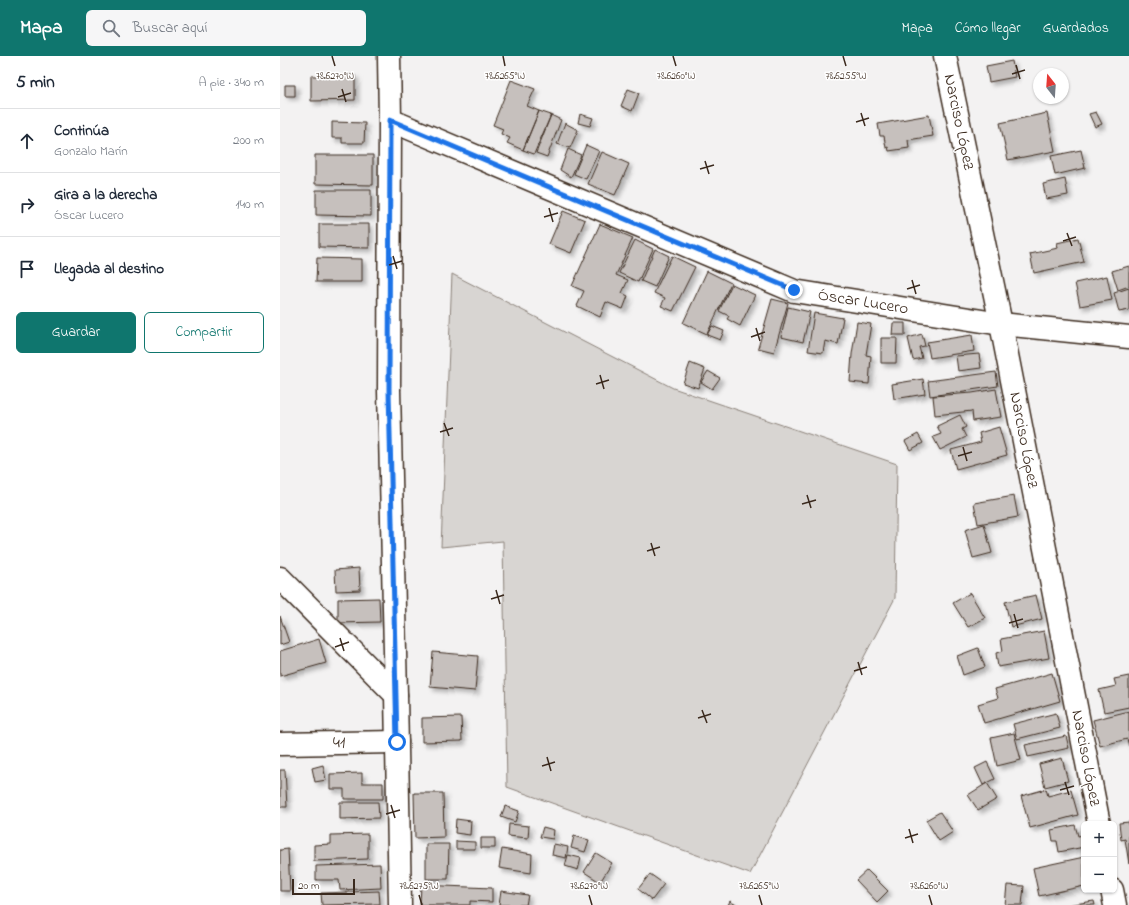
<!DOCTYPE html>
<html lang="es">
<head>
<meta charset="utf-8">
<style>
	:root { --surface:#fff; --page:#f6f6f7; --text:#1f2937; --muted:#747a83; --line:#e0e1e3; --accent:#0f766e }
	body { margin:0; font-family:"Indie Flower",sans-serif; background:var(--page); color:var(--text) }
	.controls { position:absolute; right:12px; bottom:12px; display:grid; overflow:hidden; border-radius:6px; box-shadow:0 1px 3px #0004 }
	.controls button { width:36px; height:36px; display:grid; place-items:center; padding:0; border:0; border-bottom:1px solid var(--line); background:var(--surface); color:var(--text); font:20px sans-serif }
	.compass { position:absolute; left:753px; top:12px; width:36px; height:36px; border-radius:50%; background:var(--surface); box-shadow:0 1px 3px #0004; rotate:343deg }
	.scale { position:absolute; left:12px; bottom:10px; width:63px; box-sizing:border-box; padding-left:4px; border:2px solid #3b2a1e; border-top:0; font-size:11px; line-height:14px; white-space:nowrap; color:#3b2a1e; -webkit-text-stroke:3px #fff; paint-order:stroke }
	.stop { position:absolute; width:12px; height:12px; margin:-9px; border:3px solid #1a73e8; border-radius:50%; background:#fff }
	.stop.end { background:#1a73e8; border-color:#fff; box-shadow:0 1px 4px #0008 }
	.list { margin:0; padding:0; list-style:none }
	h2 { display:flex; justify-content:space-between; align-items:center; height:52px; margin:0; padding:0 16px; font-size:17px }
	h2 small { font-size:13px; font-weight:400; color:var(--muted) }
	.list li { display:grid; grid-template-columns:26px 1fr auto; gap:12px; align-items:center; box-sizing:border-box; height:64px; padding:0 16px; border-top:1px solid var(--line) }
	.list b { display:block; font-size:15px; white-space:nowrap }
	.list p { margin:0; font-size:13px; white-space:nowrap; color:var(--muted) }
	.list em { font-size:13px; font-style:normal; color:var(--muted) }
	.actions { display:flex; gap:8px; padding:12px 16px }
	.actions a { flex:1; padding:9px 0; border:1px solid var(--accent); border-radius:6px; text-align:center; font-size:14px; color:var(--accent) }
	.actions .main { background:var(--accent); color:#fff }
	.icon { flex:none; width:22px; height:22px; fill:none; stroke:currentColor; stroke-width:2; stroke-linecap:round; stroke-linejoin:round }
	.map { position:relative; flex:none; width:849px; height:849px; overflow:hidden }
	header { display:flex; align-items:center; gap:24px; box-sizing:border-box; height:56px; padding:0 20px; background:var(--accent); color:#fff }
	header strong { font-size:19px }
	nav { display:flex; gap:22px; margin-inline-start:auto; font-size:14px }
	.search { width:280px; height:36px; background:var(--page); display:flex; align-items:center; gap:10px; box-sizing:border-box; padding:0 14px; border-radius:6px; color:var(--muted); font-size:15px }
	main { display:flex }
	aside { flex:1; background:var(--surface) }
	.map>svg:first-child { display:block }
</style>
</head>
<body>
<header>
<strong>Mapa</strong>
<div class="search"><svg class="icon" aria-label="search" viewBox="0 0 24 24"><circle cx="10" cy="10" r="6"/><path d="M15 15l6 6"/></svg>Buscar aquí</div>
<nav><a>Mapa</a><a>Cómo llegar</a><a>Guardados</a></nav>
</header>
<main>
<aside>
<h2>5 min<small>A pie · 340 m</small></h2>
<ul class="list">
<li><svg class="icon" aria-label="ahead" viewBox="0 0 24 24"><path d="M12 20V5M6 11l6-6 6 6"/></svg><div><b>Continúa</b><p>Gonzalo Marín</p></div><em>200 m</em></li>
<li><svg class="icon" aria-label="right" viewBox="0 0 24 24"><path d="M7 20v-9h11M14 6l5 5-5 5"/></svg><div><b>Gira a la derecha</b><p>Óscar Lucero</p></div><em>140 m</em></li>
<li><svg class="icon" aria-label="arrive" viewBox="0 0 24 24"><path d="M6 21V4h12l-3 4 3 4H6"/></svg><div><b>Llegada al destino</b></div></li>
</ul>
<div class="actions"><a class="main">Guardar</a><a>Compartir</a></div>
</aside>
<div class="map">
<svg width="849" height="849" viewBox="0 0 849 849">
	<defs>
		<filter id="shadow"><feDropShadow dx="3.5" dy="3.5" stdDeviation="2" flood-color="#0004"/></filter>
	</defs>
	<rect width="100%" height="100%" fill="#f3f2f2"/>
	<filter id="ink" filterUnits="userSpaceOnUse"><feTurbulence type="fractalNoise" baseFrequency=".025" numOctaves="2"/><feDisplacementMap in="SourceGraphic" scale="8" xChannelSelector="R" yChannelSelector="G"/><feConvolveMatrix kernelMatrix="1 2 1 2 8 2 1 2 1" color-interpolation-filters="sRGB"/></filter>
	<g filter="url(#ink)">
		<path fill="#d8d5d2" stroke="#8a8078" d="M 172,218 L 393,332 L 617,408 L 615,542 L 470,818 L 227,731 L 223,485 L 161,491 Z"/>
		<path fill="#c6c0bd" stroke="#3b2a1e" filter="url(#shadow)" d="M 732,5 L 735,21 L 709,26 L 706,10 Z
			M 75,19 L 75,44 L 31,45 L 31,20 Z
			M 231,24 L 255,33 L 247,50 L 259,55 L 243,94 L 227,87 L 230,82 L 221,78 L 223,73 L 213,69 Z
			M 5,29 L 15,29 L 15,40 L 5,40 Z
			M 348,33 L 359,37 L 352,55 L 341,50 Z
			M 259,55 L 271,59 L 254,98 L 243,94 Z
			M 816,56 L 822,68 L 815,71 L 809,58 Z
			M 767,57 L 775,95 L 728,104 L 720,67 Z
			M 300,58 L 313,62 L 310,70 L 298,67 Z
			M 271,59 L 281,64 L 267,101 L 256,97 Z
			M 649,59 L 653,80 L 628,84 L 629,92 L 609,95 L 608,91 L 606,92 L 604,80 L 600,80 L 598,68 Z
			M 52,66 L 85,67 L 84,87 L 62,87 L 62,82 L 52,82 Z
			M 285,67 L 298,74 L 290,92 L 277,88 Z
			M 306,89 L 319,95 L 306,123 L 294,118 Z
			M 288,93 L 301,99 L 291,121 L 280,114 Z
			M 801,94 L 805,112 L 775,119 L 771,100 Z
			M 322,96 L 349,108 L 335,139 L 308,128 Z
			M 35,99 L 93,99 L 93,129 L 35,128 Z
			M 785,123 L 788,139 L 766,143 L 763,128 Z
			M 36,134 L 91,134 L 91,160 L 36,159 Z
			M 283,155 L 305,164 L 291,197 L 269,188 Z
			M 39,168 L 89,168 L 89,192 L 39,191 Z
			M 320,168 L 353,182 L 336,219 L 348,224 L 342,237 L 348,240 L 343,253 L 326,246 L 320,261 L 297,250 L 304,235 L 292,230 Z
			M 798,182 L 804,206 L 754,217 L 750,198 L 778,192 L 777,187 Z
			M 355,184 L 373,193 L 358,226 L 339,217 Z
			M 375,193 L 389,200 L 375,231 L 361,225 Z
			M 392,200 L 415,211 L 393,255 L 381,250 L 385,242 L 374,237 Z
			M 37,202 L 82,203 L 82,226 L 36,226 Z
			M 849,210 L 849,230 L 838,234 L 832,215 Z
			M 427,215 L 451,227 L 427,278 L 403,267 Z
			M 827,220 L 832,244 L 800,250 L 795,227 Z
			M 452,228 L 475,239 L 460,270 L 447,263 L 449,260 L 439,255 Z
			M 849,232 L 849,254 L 839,256 L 834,237 Z
			M 492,243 L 508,247 L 494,296 L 478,292 Z
			M 508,251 L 530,256 L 523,286 L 501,281 Z
			M 534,257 L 563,262 L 558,288 L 545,285 L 543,297 L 528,295 Z
			M 577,266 L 591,268 L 586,299 L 591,300 L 589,328 L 570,326 L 572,298 Z
			M 613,267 L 625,267 L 625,279 L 612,279 Z
			M 432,270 L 444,275 L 440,284 L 427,279 Z
			M 642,278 L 645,290 L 639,291 L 642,302 L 633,304 L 628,282 Z
			M 692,279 L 694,295 L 650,302 L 647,286 Z
			M 601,282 L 617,282 L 616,307 L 601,307 Z
			M 699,298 L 701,312 L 678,315 L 676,300 Z
			M 410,307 L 425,313 L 418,332 L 403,327 Z
			M 428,315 L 440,322 L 432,333 L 421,326 Z
			M 716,316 L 718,330 L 650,340 L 648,325 Z
			M 643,323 L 645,338 L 614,343 L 612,328 Z
			M 716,333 L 721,361 L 693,365 L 692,355 L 655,359 L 653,340 L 692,337 Z
			M 680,359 L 686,371 L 682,373 L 686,381 L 660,394 L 653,381 L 661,378 L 657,370 Z
			M 719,371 L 727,399 L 676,413 L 671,394 L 701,386 L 699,377 Z
			M 638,378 L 643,387 L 630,394 L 625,385 Z
			M 734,440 L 738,461 L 698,468 L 694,447 Z
			M 704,468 L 712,497 L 693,502 L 685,474 Z
			M 79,512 L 80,534 L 56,535 L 55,514 Z
			M 690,537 L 705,562 L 688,571 L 673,547 Z
			M 756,539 L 762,563 L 731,571 L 725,546 Z
			M 99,542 L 100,566 L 58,567 L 58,543 Z
			M 0,560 L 9,586 L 0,589 Z
			M 764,575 L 769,602 L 718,611 L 716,597 L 723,595 L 721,583 Z
			M 39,583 L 46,607 L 0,620 L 0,595 Z
			M 698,592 L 705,611 L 683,619 L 677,600 Z
			M 153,596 L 198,600 L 195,635 L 150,631 Z
			M 772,617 L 780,645 L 704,667 L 698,648 L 718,642 L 715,633 Z
			M 849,620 L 849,651 L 824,656 L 819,634 L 836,630 L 834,623 Z
			M 849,655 L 849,690 L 847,683 L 820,690 L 813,664 Z
			M 776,657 L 780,672 L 737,683 L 733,668 Z
			M 181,661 L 182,685 L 142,686 L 142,662 Z
			M 734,677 L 741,704 L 717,710 L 711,682 Z
			M 786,680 L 789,692 L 748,701 L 745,689 Z
			M 782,702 L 788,725 L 765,731 L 759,708 Z
			M 707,706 L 715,723 L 703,729 L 695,712 Z
			M 43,709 L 46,724 L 35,726 L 32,712 Z
			M 0,714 L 5,714 L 7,751 L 0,751 Z
			M 82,717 L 82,727 L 103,727 L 103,743 L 64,743 L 64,733 L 50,733 L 50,718 Z
			M 707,727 L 717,743 L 698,754 L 688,739 Z
			M 766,733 L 768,740 L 791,734 L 798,759 L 750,772 L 741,740 Z
			M 134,737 L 163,737 L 164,781 L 135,782 Z
			M 60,746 L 98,746 L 99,762 L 60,763 Z
			M 225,750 L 239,755 L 235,766 L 221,761 Z
			M 660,756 L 673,776 L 659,785 L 646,764 Z
			M 176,763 L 191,765 L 190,779 L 175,777 Z
			M 849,766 L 849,808 L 845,783 L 841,784 L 839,767 Z
			M 229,768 L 249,770 L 248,782 L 228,780 Z
			M 795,769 L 798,780 L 803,779 L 804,791 L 779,796 L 777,785 L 773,785 L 771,774 Z
			M 263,771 L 274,774 L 273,783 L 260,781 Z
			M 88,778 L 88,803 L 34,805 L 34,789 L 51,788 L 51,779 Z
			M 294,780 L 309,784 L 305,796 L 291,792 Z
			M 201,782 L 215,782 L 215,792 L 201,792 Z
			M 176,785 L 195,786 L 195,793 L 176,793 Z
			M 146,788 L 169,788 L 168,823 L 146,823 Z
			M 274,788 L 288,791 L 286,802 L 272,799 Z
			M 8,793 L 10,835 L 0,835 L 0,794 Z
			M 222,793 L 252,798 L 251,817 L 219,812 Z
			M 316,797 L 332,807 L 320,826 L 304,816 Z
			M 288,799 L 301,802 L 298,814 L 285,810 Z
			M 804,801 L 804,830 L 759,840 L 753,812 Z
			M 100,808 L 101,832 L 60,834 L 59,824 L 36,824 L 36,810 Z
			M 587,814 L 608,835 L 597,846 L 576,824 Z
			M 370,818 L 384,828 L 372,844 L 358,833 Z
			M 141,829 L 212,832 L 212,846 L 190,845 L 190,849 L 140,849 Z
			M 727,829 L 744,830 L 742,849 L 725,849 Z
			M 99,835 L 100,848 L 42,849 L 41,837 Z
			M 221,835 L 248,839 L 246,849 L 219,849 Z
			M 450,845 L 456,849 L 448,849 Z
			M 814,845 L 815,849 L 787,849 Z"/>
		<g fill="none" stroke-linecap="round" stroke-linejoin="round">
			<defs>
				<path id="minor" d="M 109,0 L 110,64 L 109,334 L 116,639
					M 110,64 L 514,235 L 721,268 L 849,281
					M 0,522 L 116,639
					M 0,688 L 117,686"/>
				<path id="tertiary" d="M 665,0 L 721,268 L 819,768
					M 116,639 L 120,849
					M 832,834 L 835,849"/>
			</defs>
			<use href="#minor" stroke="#3b2a1e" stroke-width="25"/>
			<use href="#tertiary" stroke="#3b2a1e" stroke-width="25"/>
			<use href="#minor" stroke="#fff" stroke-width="22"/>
			<use href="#tertiary" stroke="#fff" stroke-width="22"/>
		</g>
	</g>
	<g fill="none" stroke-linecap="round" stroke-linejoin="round" filter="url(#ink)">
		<path stroke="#1a73e8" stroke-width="5" d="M 117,686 L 109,334 L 110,64 L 514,234"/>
	</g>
	<path fill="none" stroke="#3b2a1e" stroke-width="1.5" d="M 52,0 L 55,10M 223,0 L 225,10M 393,0 L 396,10M 563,0 L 566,10M 736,9 L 740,23M 732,18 L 745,14M 62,33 L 66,46M 58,41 L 71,37M 581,57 L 585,70M 576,66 L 589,62M 425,105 L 429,118M 420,113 L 434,109M 269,152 L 273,166M 264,161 L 278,157M 787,177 L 792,190M 783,185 L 796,181M 113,200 L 117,213M 109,209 L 122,205M 632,224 L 636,238M 627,233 L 640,229M 476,272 L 480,285M 471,281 L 485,276M 320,319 L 324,333M 316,328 L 329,324M 164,367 L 169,380M 160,376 L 173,372M 683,391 L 687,405M 678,400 L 692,396M 527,439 L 531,452M 522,448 L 536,444M 371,487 L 375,500M 367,495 L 380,491M 216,534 L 220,548M 211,543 L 224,539M 734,558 L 738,572M 729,567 L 743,563M 60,582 L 64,595M 55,591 L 69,586M 578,606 L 582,619M 574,615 L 587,611M 422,654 L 427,667M 418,662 L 431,658M 267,701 L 271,715M 262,710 L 275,706M 785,726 L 789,739M 780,734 L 794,730M 111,749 L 115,762M 106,758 L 120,754M 629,773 L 633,787M 625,782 L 638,778M 139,839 L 142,849M 309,839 L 312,849M 479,839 L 482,849M 649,839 L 652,849"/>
	<g text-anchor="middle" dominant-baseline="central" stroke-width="3" stroke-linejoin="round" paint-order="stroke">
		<g font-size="17" fill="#3b2a1e" stroke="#fff">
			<text transform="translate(679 66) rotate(78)">Narciso López</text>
			<text transform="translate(583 246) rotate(9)">Óscar Lucero</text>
			<text transform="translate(744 384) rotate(79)">Narciso López</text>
			<text transform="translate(59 687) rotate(-1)">41</text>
			<text transform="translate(806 702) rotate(79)">Narciso López</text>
		</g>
	</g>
	<g font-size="10" text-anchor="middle" fill="#3b2a1e" stroke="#fff" stroke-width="3" stroke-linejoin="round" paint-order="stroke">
		<text x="55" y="23">78.6270°W</text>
		<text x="225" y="23">78.6265°W</text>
		<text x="396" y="23">78.6260°W</text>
		<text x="566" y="23">78.6255°W</text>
		<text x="139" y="833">78.6275°W</text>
		<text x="309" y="833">78.6270°W</text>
		<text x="479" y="833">78.6265°W</text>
		<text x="649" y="833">78.6260°W</text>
	</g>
</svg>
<div class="controls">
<button>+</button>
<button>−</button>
</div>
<svg class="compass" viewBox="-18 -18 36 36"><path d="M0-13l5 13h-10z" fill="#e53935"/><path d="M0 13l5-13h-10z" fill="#747a83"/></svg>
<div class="scale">20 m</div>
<div class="stop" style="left:117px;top:686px"></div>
<div class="stop end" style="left:514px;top:234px"></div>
</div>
</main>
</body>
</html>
